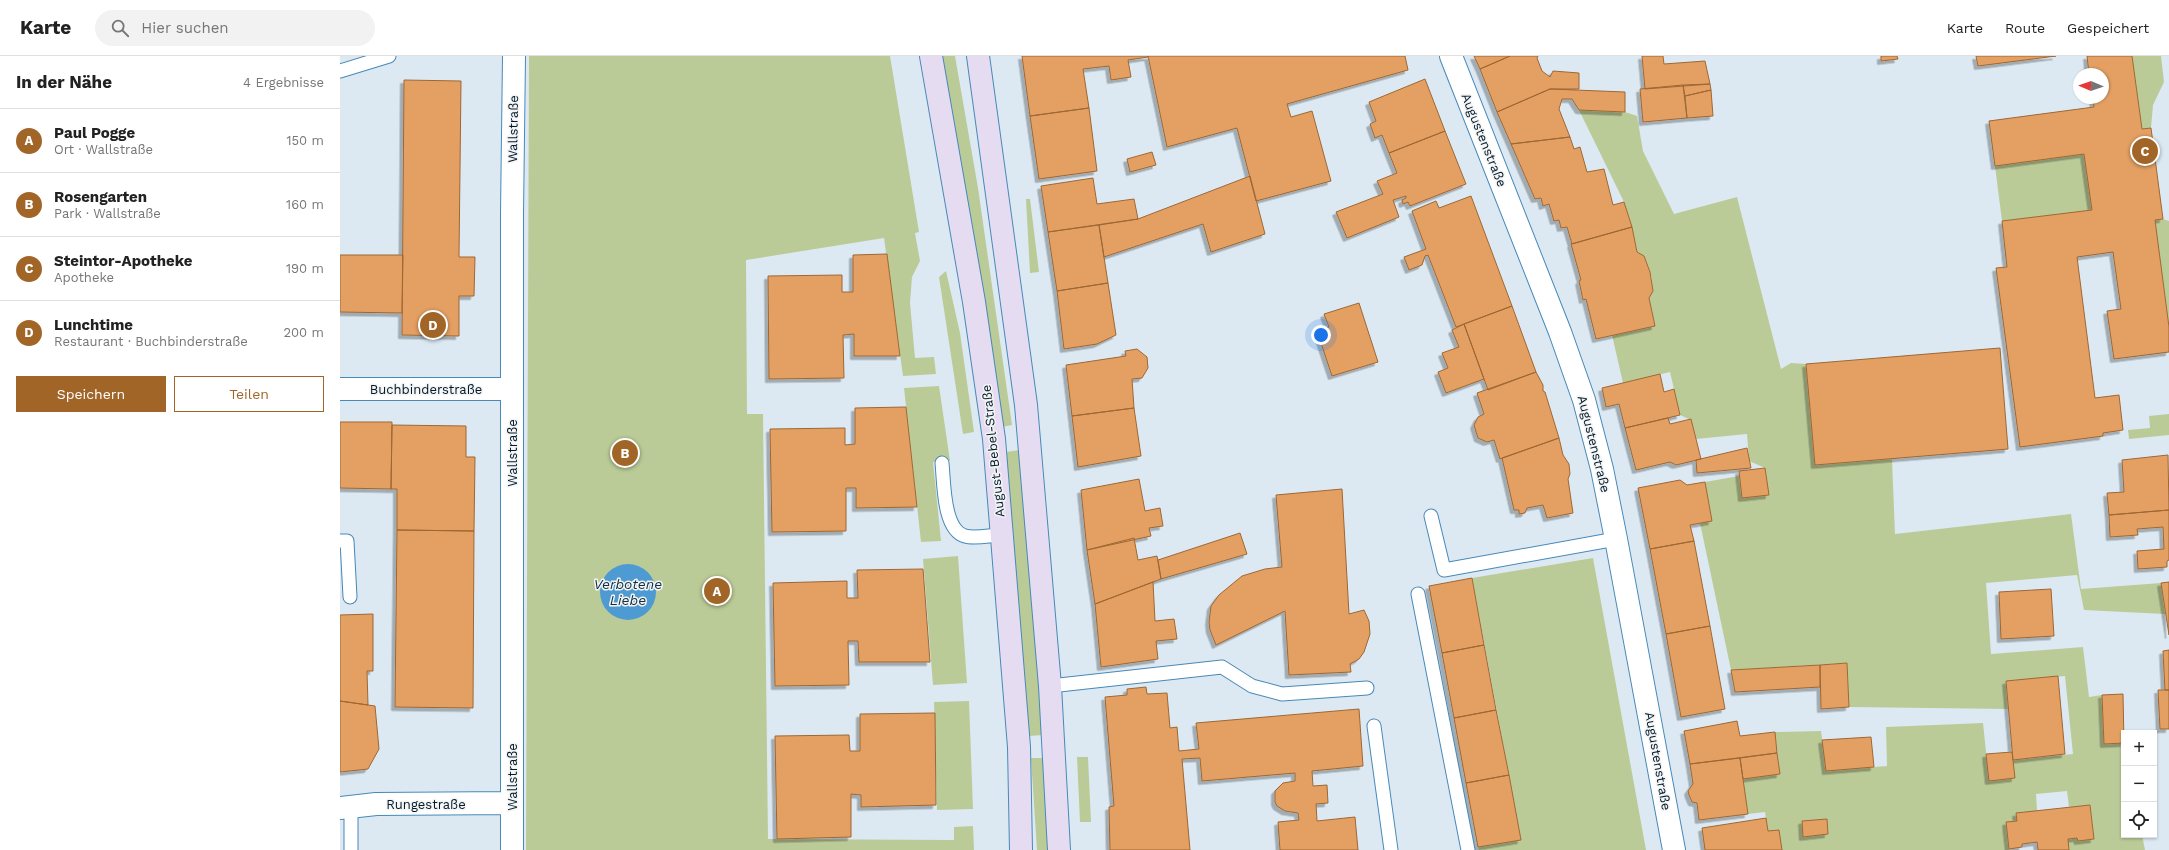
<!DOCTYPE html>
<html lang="de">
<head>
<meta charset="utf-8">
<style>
	:root { --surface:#fff; --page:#f2f2f2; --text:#222; --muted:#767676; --line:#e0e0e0; --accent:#a26528 }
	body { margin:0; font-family:"Work Sans",sans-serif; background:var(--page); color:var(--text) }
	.controls { position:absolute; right:12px; bottom:12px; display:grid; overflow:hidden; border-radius:0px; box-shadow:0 1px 3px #0004 }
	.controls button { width:36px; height:36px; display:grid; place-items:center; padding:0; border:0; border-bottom:1px solid var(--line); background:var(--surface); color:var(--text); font:20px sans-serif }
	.compass { position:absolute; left:1733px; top:12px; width:36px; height:36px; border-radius:50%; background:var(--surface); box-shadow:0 1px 3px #0004; rotate:272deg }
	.you { position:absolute; left:981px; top:279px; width:14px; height:14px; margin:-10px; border:3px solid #fff; border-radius:50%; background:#1a73e8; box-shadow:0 0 0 6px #1a73e833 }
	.badge { display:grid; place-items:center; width:26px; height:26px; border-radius:50%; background:var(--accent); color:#fff; font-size:13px; font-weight:700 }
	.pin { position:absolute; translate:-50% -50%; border:2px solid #fff; box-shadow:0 1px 4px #0006 }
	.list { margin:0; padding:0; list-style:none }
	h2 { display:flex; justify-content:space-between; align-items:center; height:52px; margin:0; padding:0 16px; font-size:17px }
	h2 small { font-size:13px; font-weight:400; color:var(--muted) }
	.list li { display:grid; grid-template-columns:26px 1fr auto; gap:12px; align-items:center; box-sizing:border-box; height:64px; padding:0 16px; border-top:1px solid var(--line) }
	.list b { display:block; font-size:15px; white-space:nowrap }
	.list p { margin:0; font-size:13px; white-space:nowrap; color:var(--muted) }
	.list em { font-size:13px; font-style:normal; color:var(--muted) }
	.actions { display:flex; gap:8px; padding:12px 16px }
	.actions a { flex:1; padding:9px 0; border:1px solid var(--accent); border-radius:0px; text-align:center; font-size:14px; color:var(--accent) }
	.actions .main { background:var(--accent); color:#fff }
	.icon { flex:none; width:22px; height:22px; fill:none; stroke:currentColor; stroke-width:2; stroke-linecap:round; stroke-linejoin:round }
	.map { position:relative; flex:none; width:1829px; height:794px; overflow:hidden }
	header { display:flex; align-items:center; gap:24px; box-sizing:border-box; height:56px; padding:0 20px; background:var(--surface); border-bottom:1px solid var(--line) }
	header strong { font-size:19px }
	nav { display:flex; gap:22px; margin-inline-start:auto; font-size:14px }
	.search { width:280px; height:36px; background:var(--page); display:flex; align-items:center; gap:10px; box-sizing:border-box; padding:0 14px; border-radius:22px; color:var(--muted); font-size:15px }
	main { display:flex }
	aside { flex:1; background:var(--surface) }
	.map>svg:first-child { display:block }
</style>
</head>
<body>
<header>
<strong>Karte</strong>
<div class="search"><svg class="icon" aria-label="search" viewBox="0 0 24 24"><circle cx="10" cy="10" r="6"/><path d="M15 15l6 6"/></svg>Hier suchen</div>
<nav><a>Karte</a><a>Route</a><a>Gespeichert</a></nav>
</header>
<main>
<aside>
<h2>In der Nähe<small>4 Ergebnisse</small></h2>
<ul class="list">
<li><span class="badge">A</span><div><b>Paul Pogge</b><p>Ort · Wallstraße</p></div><em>150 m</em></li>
<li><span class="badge">B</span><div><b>Rosengarten</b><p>Park · Wallstraße</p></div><em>160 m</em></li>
<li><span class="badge">C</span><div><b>Steintor-Apotheke</b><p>Apotheke</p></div><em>190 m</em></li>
<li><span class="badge">D</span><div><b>Lunchtime</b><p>Restaurant · Buchbinderstraße</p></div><em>200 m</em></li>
</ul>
<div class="actions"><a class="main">Speichern</a><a>Teilen</a></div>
</aside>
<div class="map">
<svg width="1829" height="794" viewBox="0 0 1829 794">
	<defs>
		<filter id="shadow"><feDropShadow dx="-3.5" dy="3.5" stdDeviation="0" flood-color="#0004"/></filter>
	</defs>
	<rect width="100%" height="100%" fill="#dce9f3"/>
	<path fill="#bbcb97" d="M 189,0 L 550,0 L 579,176 L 575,177 L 580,205 L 572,221 L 570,247 L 575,302 L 594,301 L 596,318 L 563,320 L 544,182 L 406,204 L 407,358 L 423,358 L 428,783 L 614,784 L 614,771 L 633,770 L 634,794 L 186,794 Z
		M 600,0 L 615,0 L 638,132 L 672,369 L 657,372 Z
		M 1792,0 L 1821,0 L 1824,26 L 1813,49 L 1811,72 L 1802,73 Z
		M 1239,54 L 1285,56 L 1297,60 L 1303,95 L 1334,158 L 1397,141 L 1441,313 L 1451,307 L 1466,308 L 1475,409 L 1552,403 L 1555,478 L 1731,458 L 1741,533 L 1821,527 L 1825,558 L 1744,554 L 1737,519 L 1646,527 L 1651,598 L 1743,591 L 1749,641 L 1762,639 L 1764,688 L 1784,687 L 1784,779 L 1802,779 L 1805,794 L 1729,794 L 1728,783 L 1737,782 L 1738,785 L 1754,783 L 1750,749 L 1729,751 L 1727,735 L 1696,738 L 1697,755 L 1676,757 L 1677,765 L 1666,766 L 1669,794 L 1442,794 L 1428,775 L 1425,756 L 1408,758 L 1403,723 L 1440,718 L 1435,676 L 1481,675 L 1486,715 L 1547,710 L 1546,671 L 1643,667 L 1649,725 L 1674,722 L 1673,704 L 1733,698 L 1725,620 L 1666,625 L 1668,653 L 1509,651 L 1507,607 L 1391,614 L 1360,467 L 1372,465 L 1365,426 L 1399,420 L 1402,442 L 1428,439 L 1425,412 L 1409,405 L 1407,378 L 1356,383 L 1351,364 L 1340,359 L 1330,316 L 1283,327 L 1272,279 L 1315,270 L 1309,242 C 1316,229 1310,213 1304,201 L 1297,196 L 1284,146 Z
		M 1744,98 L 1752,154 L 1662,165 L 1655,110 Z
		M 686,143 L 690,143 L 699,216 L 690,217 Z
		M 1823,163 L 1829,165 L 1829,271 L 1815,164 Z
		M 606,215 L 620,277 L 634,376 L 623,378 L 599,221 Z
		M 599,330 L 610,405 L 593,406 L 601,485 L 581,486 L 564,332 Z
		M 1829,358 L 1829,379 L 1789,383 L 1788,374 L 1810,372 L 1809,360 Z
		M 679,394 L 703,679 L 689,680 L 666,396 Z
		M 618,500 L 627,627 L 593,629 L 583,503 Z
		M 1253,502 L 1306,794 L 1139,794 L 1138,791 L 1181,784 L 1132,522 Z
		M 629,645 L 633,753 L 597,754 L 594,646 Z
		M 737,701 L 748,701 L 751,766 L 740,766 Z
		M 691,702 L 704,702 L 708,794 L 697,794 Z"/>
	<path fill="#4d9bd2" d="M260 536a28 28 0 1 1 56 0a28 28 0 1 1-56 0Z"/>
	<path fill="#e4a063" stroke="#9e6733" filter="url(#shadow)" d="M 682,0 L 808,0 L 808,1 L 788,4 L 791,21 L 771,24 L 769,10 L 743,13 L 749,52 L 690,60 Z
		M 808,0 L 1065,0 L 1068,14 L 947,48 L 951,61 L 972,55 L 991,125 L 916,145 L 897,72 L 827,91 Z
		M 1134,0 L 1170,0 L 1140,13 Z
		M 1170,0 L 1198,0 L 1197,2 L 1202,15 L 1210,21 L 1213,15 L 1239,17 L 1239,33 L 1210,33 L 1157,56 L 1140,13 Z
		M 1302,0 L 1323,0 L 1324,8 L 1365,5 L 1370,28 L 1305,33 Z
		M 1541,0 L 1557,0 L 1558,3 L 1541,5 Z
		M 1636,0 L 1716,0 L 1638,10 Z
		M 1747,0 L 1792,0 L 1802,73 L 1811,72 L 1823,163 L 1815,164 L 1829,271 L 1829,296 L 1774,303 L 1767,255 L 1781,253 L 1773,196 L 1737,201 L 1755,342 L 1779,339 L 1783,374 L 1763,377 L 1763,380 L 1680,391 L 1656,212 L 1667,211 L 1662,165 L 1752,154 L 1744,98 L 1655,110 L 1649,65 L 1754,51 L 1753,42 L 1763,42 L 1763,18 L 1749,18 Z
		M 1085,23 L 1105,75 L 1049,97 L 1042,79 L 1035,82 L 1030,68 L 1036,65 L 1029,46 Z
		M 64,24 L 121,25 L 119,201 L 135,201 L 134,240 L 119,240 L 119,280 L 62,279 Z
		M 1370,28 L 1371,34 L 1345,40 L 1343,29 Z
		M 1343,29 L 1347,62 L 1303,66 L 1300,33 Z
		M 1210,33 L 1285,36 L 1285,56 L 1239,54 L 1232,43 L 1222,43 L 1219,53 L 1230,81 L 1171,88 L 1157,56 Z
		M 1371,34 L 1373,60 L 1347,62 L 1345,40 Z
		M 749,52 L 757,115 L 699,123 L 690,60 Z
		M 1105,75 L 1126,128 L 1070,150 L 1068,146 L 1063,148 L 1062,144 L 1066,142 L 1066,140 L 1053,144 L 1059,161 L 1007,182 L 996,156 L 1043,138 L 1037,125 L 1057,117 L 1049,97 Z
		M 1230,81 L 1234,93 L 1240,91 L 1247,116 L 1264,113 L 1273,149 L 1284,146 L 1292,171 L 1232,188 L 1227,171 L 1221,172 L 1219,164 L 1214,165 L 1209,148 L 1203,150 L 1201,142 L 1195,143 L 1171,88 Z
		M 812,96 L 816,109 L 790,116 L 787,103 Z
		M 910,120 L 925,178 L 871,196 L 863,168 L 764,201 L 759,169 L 798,163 Z
		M 753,122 L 757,148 L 794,143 L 798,163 L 708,176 L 701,130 Z
		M 1131,140 L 1172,250 L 1116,271 L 1088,199 L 1085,200 L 1082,209 L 1069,214 L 1064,201 L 1086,193 L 1072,155 L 1096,145 L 1099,152 Z
		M 759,169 L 768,227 L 717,235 L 708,176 Z
		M 1292,171 L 1297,196 L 1304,200 L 1310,216 L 1313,235 L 1309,242 L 1315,270 L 1256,283 L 1246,243 L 1243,244 L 1239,225 L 1241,224 L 1231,188 Z
		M 547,198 L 560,300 L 514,300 L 514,278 L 503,279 L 504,322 L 429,323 L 428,220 L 502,219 L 502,236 L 513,236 L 513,199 Z
		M 0,199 L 63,199 L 62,257 L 0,256 Z
		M 768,227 L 776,279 L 757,288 L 724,293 L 717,235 Z
		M 1019,247 L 1038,306 L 992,320 L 977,275 L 989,271 L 984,258 Z
		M 1172,250 L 1196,316 L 1148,334 L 1124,268 Z
		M 1124,268 L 1144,323 L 1106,337 L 1098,316 L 1108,312 L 1102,297 L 1119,291 L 1112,274 Z
		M 1660,292 L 1668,393 L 1475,409 L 1466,308 Z
		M 797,293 L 807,301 L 808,312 L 802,322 L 792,323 L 794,352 L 732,360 L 726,309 L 786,300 L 785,295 Z
		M 1196,316 L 1203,329 L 1203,335 L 1205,336 L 1219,382 L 1160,403 L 1154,384 L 1147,386 L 1138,382 L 1134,369 L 1138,361 L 1144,358 L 1137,337 Z
		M 1320,318 L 1324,336 L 1334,333 L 1340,359 L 1285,372 L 1279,348 L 1266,351 L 1262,332 Z
		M 566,351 L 577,451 L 516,452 L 516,432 L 506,432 L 506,475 L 432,476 L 430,373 L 505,372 L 505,389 L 515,388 L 515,352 Z
		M 794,352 L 801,400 L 738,411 L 732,360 Z
		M 1328,362 L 1330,368 L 1351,363 L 1361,403 L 1336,409 L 1330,406 L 1296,414 L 1285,372 Z
		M 0,366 L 52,366 L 51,433 L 0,432 Z
		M 52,369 L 126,370 L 126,401 L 135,401 L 134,475 L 57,474 L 57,433 L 51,433 Z
		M 1219,382 L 1223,399 L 1229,408 L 1230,418 L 1228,423 L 1233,457 L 1207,462 L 1203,449 L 1187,452 L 1185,457 L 1179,458 L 1179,454 L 1174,454 L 1162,402 Z
		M 1407,392 L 1411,412 L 1357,417 L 1356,404 Z
		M 1828,399 L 1829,454 L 1769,459 L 1767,437 L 1784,436 L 1782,404 Z
		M 1425,412 L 1429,439 L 1402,442 L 1399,415 Z
		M 799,423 L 805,455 L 820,452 L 823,470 L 809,472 L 811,480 L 747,494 L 741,434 Z
		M 1340,424 L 1347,429 L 1365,426 L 1372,465 L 1350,469 L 1354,485 L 1310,493 L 1298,432 Z
		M 1002,433 L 1009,558 L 1024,554 L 1029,565 L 1030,578 L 1024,596 L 1019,603 L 1010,608 L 1011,616 L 949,619 L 945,555 L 876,589 L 870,574 L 869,566 L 871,550 L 879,539 L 902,520 L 925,513 L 942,511 L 936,439 Z
		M 1829,454 L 1829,504 L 1827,505 L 1827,511 L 1798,513 L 1797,495 L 1824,493 L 1823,471 L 1797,473 L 1798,479 L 1770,481 L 1769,459 Z
		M 57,474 L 134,475 L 133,652 L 55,651 Z
		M 900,477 L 907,498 L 821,523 L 818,504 Z
		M 794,482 L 798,504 L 817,500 L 821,523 L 755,548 L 747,494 Z
		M 1354,485 L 1370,570 L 1326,578 L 1310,493 Z
		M 583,513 L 590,606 L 519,606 L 518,585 L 508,585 L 509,629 L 435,630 L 433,527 L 507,525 L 507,542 L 518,542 L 517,514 Z
		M 1132,522 L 1144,589 L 1102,597 L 1089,530 Z
		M 813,526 L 815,565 L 834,563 L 837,583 L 816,585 L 818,603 L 761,611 L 755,548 Z
		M 1829,526 L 1829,579 L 1821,527 Z
		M 1711,533 L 1714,580 L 1661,583 L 1659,536 Z
		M 33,558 L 33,615 L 27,615 L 28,649 L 0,645 L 0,559 Z
		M 1370,570 L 1385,653 L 1341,661 L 1326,578 Z
		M 1144,589 L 1156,654 L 1114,662 L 1102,597 Z
		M 1829,594 L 1829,634 L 1825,634 L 1823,595 Z
		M 1507,607 L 1509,651 L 1481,653 L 1480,609 Z
		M 1480,609 L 1480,631 L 1395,636 L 1391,614 Z
		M 1718,620 L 1725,698 L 1673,704 L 1666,625 Z
		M 806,631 L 807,638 L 827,637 L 830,672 L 837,671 L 839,695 L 859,693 L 856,667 L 1019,653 L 1023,710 L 972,715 L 973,730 L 987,729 L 988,747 L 976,748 L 977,765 L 1015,761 L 1018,794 L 940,794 L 938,766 L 959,764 L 958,757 L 945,755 L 937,750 L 935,746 L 935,735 L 943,727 L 955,725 L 955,717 L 862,725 L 860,702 L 842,703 L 850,794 L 770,794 L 769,751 L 774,750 L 765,641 L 787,639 L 787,633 Z
		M 1818,634 L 1829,634 L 1829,673 L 1820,673 Z
		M 1783,638 L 1784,687 L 1764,688 L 1762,639 Z
		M 0,645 L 35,650 L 39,693 L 28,713 L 0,716 Z
		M 1156,654 L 1169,719 L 1126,727 L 1114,662 Z
		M 595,657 L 596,749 L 521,751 L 521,739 L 511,738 L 511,781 L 437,783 L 435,680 L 509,679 L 510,695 L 520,695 L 520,658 Z
		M 1397,665 L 1400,680 L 1435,676 L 1437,697 L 1350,708 L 1344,675 Z
		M 1531,681 L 1534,711 L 1486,715 L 1482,684 Z
		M 1672,696 L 1675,722 L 1649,725 L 1646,698 Z
		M 1437,697 L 1440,718 L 1403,723 L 1400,702 Z
		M 1400,702 L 1408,758 L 1359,764 L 1357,747 L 1352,746 L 1349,739 L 1348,735 L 1353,728 L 1350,708 Z
		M 1169,719 L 1181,784 L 1138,791 L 1126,727 Z
		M 1750,749 L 1754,783 L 1738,785 L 1737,782 L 1728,783 L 1729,794 L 1698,794 L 1697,786 L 1682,788 L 1682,791 L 1669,793 L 1666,766 L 1677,765 L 1676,757 Z
		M 1426,762 L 1428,775 L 1439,774 L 1442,794 L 1365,794 L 1362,772 Z
		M 1487,763 L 1488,778 L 1463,781 L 1462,765 Z"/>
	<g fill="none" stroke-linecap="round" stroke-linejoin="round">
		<defs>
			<path id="service" d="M 0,15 L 49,0
				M 602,407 C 604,426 603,474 625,480 C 635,483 651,479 662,479
				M 1091,460 L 1104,514 L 1276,483
				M 0,485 L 7,485 L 10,541
				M 1078,538 L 1128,794
				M 710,630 L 882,611 L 912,630 L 942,638 L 1027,632
				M 1034,670 L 1051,794
				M 11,794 L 11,750"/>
			<path id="minor" d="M 1111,0 L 1220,276 L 1244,344 L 1262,413 L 1276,483 L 1334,794
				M 0,333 L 172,333
				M 0,752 L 36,748 L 172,747
				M 172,794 L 172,158 L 174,0"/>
			<path id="secondary" d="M 591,0 L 634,246 L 654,383 L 679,691 L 681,794
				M 638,0 L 686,349 L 710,630 L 719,794"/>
		</defs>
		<use href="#service" stroke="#4789b8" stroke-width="15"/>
		<use href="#minor" stroke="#4789b8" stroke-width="24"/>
		<use href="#secondary" stroke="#4789b8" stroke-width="24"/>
		<use href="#service" stroke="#fff" stroke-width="13"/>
		<use href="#minor" stroke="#fff" stroke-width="22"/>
		<use href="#secondary" stroke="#e5dcf2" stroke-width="22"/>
	</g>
	<g text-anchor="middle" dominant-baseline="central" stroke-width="3" stroke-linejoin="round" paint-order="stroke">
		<g font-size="13" fill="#001a2c" stroke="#f4f4f4">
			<text transform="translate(173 73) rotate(-89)">Wallstraße</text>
			<text transform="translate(1144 84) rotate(68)">Augustenstraße</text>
			<text x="86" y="333">Buchbinderstraße</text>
			<text transform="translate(1254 388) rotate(76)">Augustenstraße</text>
			<text transform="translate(653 395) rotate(-96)">August-Bebel-Straße</text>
			<text transform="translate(172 397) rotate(-90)">Wallstraße</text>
			<text transform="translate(1318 705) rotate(80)">Augustenstraße</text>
			<text transform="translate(172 721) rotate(-90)">Wallstraße</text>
			<text x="86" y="748">Rungestraße</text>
		</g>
		<g font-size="14" font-style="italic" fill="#0d2f46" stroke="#f4f4f4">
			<text x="288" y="528">Verbotene<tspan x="288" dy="16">Liebe</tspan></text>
		</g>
	</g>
</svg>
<div class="controls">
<button>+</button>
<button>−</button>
<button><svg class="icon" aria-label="locate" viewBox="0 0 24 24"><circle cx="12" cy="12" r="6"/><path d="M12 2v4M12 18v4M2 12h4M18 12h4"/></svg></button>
</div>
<svg class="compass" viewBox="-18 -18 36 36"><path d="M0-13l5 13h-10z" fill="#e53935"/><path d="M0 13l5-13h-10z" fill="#767676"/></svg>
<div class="you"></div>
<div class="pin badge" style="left:377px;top:535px">A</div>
<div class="pin badge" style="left:285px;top:397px">B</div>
<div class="pin badge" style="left:1805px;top:95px">C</div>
<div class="pin badge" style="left:93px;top:269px">D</div>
</div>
</main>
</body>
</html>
